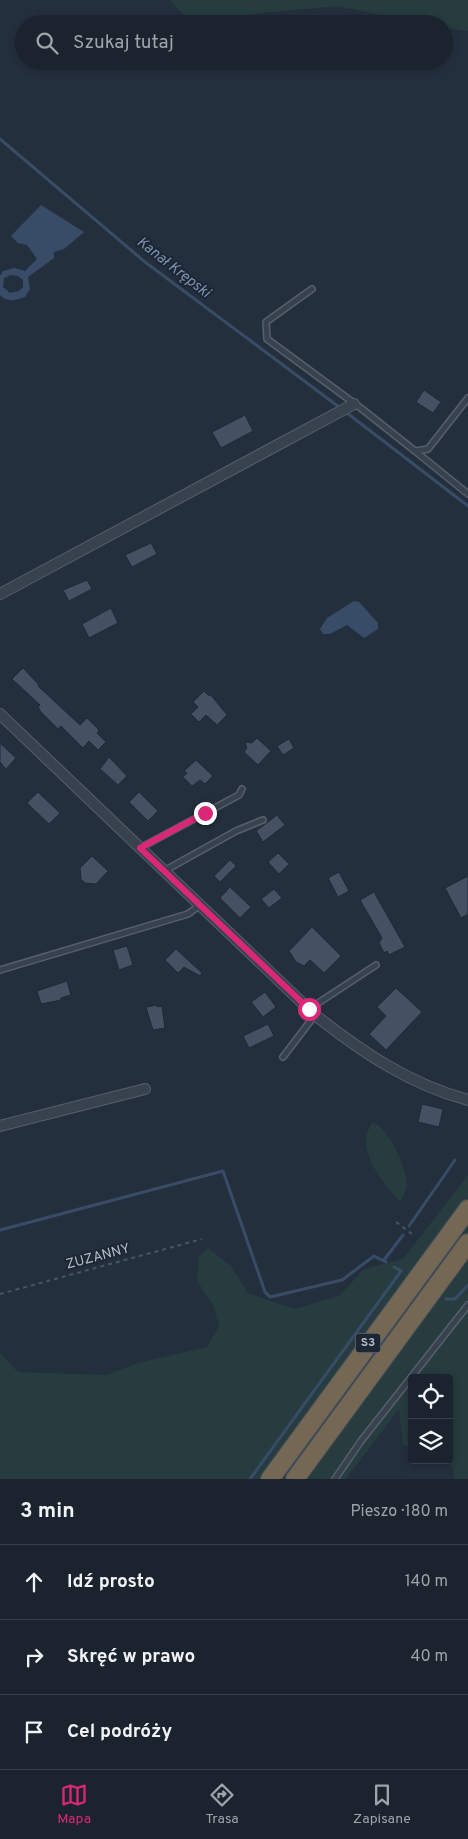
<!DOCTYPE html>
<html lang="pl">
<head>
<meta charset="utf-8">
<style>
	:root { --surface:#1b232e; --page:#242b36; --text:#f1f3f6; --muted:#a0a4aa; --line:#39404a; --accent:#db2777 }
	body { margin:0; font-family:Overpass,sans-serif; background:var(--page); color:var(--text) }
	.controls { position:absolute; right:15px; bottom:15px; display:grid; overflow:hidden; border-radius:5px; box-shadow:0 2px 8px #0003 }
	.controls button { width:45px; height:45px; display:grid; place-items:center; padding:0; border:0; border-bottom:1px solid var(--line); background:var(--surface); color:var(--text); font:25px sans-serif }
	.stop { position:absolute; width:15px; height:15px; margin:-11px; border:4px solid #db2777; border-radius:50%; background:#fff }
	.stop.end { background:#db2777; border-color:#fff; box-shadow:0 1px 5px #0008 }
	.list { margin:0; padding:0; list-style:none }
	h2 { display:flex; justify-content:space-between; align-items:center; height:65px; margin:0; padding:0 20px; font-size:21px }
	h2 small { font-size:16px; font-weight:400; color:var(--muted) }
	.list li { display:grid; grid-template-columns:32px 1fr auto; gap:15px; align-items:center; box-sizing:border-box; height:75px; padding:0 20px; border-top:1px solid var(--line) }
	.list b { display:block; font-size:19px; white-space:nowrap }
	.list em { font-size:16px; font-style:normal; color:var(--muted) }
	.icon { flex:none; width:28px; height:28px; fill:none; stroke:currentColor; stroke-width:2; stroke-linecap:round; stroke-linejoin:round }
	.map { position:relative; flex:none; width:468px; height:1479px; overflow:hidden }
	.search { position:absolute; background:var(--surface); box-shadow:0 2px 8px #0003; left:15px; right:15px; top:15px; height:55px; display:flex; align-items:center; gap:12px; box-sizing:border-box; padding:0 18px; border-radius:28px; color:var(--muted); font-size:19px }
	.sheet { height:290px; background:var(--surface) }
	nav { display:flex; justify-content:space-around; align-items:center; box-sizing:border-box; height:70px; border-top:1px solid var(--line); background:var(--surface); font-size:14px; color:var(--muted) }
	nav a { display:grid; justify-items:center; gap:2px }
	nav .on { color:var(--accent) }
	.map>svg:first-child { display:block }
</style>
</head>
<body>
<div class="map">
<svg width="468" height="1479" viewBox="0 0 468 1479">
	<rect width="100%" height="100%" fill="#242f3e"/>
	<path fill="#263c3f" d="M 170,0 L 468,0 L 468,31 L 444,28 L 444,24 L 424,24 L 338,6 L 188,20 Z
		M 372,1122 C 389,1128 406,1166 407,1184 C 407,1189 402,1197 400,1202 C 385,1184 367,1165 366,1141 C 365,1135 370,1127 372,1122 Z
		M 468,1175 L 468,1479 L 454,1479 L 453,1466 L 439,1460 L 449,1460 L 449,1378 L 412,1378 L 412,1449 L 403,1445 L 399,1409 L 346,1479 L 0,1479 L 0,1353 L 18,1372 L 106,1375 L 138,1363 L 207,1347 L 219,1326 L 213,1305 L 197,1281 L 199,1257 L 208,1248 L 231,1266 L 248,1293 L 294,1309 L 339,1296 L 364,1269 L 403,1259 Z"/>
	<path fill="#394c67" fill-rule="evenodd" d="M 41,205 L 84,232 L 64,249 L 54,252 L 54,258 L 28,277 L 30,289 L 25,297 C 15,300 8,303 0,295 L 0,276 L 3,271 L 14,268 L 25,271 L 37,259 L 27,245 L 18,243 L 11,236 ZM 11,275 L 18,276 L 23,280 L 23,287 L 19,291 L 10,293 L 3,287 L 4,278 Z
		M 354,601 L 359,602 L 378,623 L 378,629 L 364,638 L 347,625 L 330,634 L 323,634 L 320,629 L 327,618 Z"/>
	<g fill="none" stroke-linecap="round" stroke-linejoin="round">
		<path stroke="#394c67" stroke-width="3" d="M 0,139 L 145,262 L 339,407
			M 347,413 L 468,506
			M 409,1226 L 455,1160
			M 0,1230 L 223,1171 L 265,1292 L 270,1297 L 342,1280 L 374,1256 L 386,1262
			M 384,1260 L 403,1235
			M 446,1299 L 455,1299 L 468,1285
			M 250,1479 L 401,1271 L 394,1267"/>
	</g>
	<path fill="#455162" stroke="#1f2835" d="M 424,390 L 441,402 L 433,413 L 416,402 Z
		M 245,415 L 253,431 L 221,448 L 212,432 Z
		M 151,543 L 157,554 L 132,567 L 125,555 Z
		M 87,580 L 92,589 L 69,601 L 63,590 Z
		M 111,608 L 118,623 L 89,638 L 82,624 Z
		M 23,668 L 39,685 L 38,686 L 80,725 L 87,718 L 99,730 L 97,733 L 106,742 L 98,750 L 89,741 L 83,748 L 61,726 L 58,729 L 41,712 L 38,707 L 40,705 L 12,679 Z
		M 204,691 L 209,696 L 210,694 L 227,715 L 217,725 L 206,715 L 199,722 L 191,714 L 198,707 L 193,702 Z
		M 257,738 L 271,751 L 258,765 L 244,752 L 247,748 L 245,742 L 252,743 Z
		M 289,739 L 294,748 L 283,755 L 277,746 Z
		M 0,743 L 16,758 L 6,769 L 0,762 Z
		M 109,757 L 127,776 L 118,785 L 100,769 Z
		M 196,760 L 213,776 L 205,784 L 200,780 L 192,786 L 183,777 L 187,773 L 184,771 Z
		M 38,792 L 60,813 L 49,824 L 27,803 Z
		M 139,792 L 158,811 L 148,821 L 129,802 Z
		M 277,815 L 285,825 L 263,842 L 256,831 Z
		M 278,853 L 289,864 L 279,874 L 268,862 Z
		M 92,856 L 108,871 L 96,884 L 85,883 L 81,879 L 80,868 Z
		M 230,860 L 236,866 L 220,882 L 214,876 Z
		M 339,872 L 349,891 L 338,897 L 328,878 Z
		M 468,876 L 468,914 L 461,918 L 445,888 Z
		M 230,887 L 251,907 L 240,918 L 220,898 Z
		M 274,889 L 282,898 L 269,908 L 261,899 Z
		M 374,892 L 405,947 L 389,955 L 387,951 L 384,953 L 379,943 L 382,938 L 360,900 Z
		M 312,927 L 341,956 L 324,973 L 310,960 L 304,966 L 296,962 L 289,951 Z
		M 127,946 L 133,965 L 119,970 L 113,950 Z
		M 176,949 L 202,973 L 200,976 L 184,967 L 178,973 L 165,960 Z
		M 67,981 L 71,995 L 61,998 L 61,1000 L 41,1004 L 37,991 Z
		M 396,988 L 422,1012 L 386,1050 L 369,1034 L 386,1016 L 377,1007 Z
		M 265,992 L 276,1007 L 263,1017 L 251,1002 Z
		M 157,1005 L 157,1007 L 162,1006 L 165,1028 L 153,1030 L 146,1007 Z
		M 268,1024 L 274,1036 L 249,1048 L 243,1036 Z
		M 422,1104 L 443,1109 L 439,1127 L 418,1122 Z"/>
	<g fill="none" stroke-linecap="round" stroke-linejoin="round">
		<defs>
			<path id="service" d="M 312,289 L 266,322 L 267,339 L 362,409 L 415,451 L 428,449 L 468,398
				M 415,451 L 468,494
				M 140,848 L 239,795 L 242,789
				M 164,871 L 236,831 L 263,820
				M 0,970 L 188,914 L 200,905
				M 309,1009 L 376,965
				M 283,1057 L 315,1015
				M 335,1479 L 361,1441 L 468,1305"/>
			<path id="minor" d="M 0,594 L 354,404
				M 0,714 L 315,1015 C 362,1052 409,1084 468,1100
				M 0,1126 L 145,1089"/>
			<path id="motorway" d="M 270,1479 L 468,1209
				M 295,1479 L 468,1243"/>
		</defs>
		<use href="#service" stroke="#565f6c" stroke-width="8"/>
		<use href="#minor" stroke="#565f6c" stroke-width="12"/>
		<use href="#motorway" stroke="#434c59" stroke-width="20"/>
		<path stroke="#44595c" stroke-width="2" stroke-dasharray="4 4" stroke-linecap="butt" d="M 396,1222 L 412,1234
			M 0,1294 L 202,1239"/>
		<use href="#service" stroke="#38414e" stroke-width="5"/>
		<use href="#minor" stroke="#38414e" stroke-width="10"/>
		<use href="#motorway" stroke="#746855" stroke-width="18"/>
	</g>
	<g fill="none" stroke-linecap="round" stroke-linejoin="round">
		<path stroke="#db2777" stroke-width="6" d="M 205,813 L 140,848 L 309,1009"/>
	</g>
	<g text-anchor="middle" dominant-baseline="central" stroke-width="4" stroke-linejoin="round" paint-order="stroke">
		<rect fill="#1d2633" stroke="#878f9c" stroke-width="1" x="355.5" y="1333.5" width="25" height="19" rx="4"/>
		<g font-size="12" font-weight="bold" fill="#b4bcc9">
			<text x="368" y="1343">S3</text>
		</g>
		<g font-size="14" fill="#b4bcc9" stroke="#1d2633">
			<text transform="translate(98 1257) rotate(-15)">ZUZANNY</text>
		</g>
		<g font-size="15" font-style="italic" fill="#7c92b1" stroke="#1d2633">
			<text transform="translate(173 268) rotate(38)">Kanał Krępski</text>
		</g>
	</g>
</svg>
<div class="controls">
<button><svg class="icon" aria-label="locate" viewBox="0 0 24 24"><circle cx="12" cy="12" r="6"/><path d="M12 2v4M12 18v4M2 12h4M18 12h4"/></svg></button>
<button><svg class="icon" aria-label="layers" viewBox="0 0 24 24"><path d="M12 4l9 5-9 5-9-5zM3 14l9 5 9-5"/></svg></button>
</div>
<div class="stop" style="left:309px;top:1009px"></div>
<div class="stop end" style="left:205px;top:813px"></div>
<div class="search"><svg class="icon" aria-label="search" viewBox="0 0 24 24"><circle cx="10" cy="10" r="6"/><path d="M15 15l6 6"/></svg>Szukaj tutaj</div>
</div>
<section class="sheet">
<h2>3 min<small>Pieszo · 180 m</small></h2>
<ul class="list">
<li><svg class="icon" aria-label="ahead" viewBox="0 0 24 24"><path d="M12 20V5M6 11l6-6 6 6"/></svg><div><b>Idź prosto</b></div><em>140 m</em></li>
<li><svg class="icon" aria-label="right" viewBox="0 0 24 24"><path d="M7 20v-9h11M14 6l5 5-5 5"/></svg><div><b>Skręć w prawo</b></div><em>40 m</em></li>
<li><svg class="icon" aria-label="arrive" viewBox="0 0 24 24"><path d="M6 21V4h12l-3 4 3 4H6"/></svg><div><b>Cel podróży</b></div></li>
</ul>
</section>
<nav>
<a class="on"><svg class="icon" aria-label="map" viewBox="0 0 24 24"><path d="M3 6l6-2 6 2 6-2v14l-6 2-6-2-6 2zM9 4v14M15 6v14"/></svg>Mapa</a>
<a><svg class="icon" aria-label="directions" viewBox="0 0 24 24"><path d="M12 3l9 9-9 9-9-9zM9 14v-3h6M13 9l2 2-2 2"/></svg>Trasa</a>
<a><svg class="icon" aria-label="saved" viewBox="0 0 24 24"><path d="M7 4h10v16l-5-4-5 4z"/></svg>Zapisane</a>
</nav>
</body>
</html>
